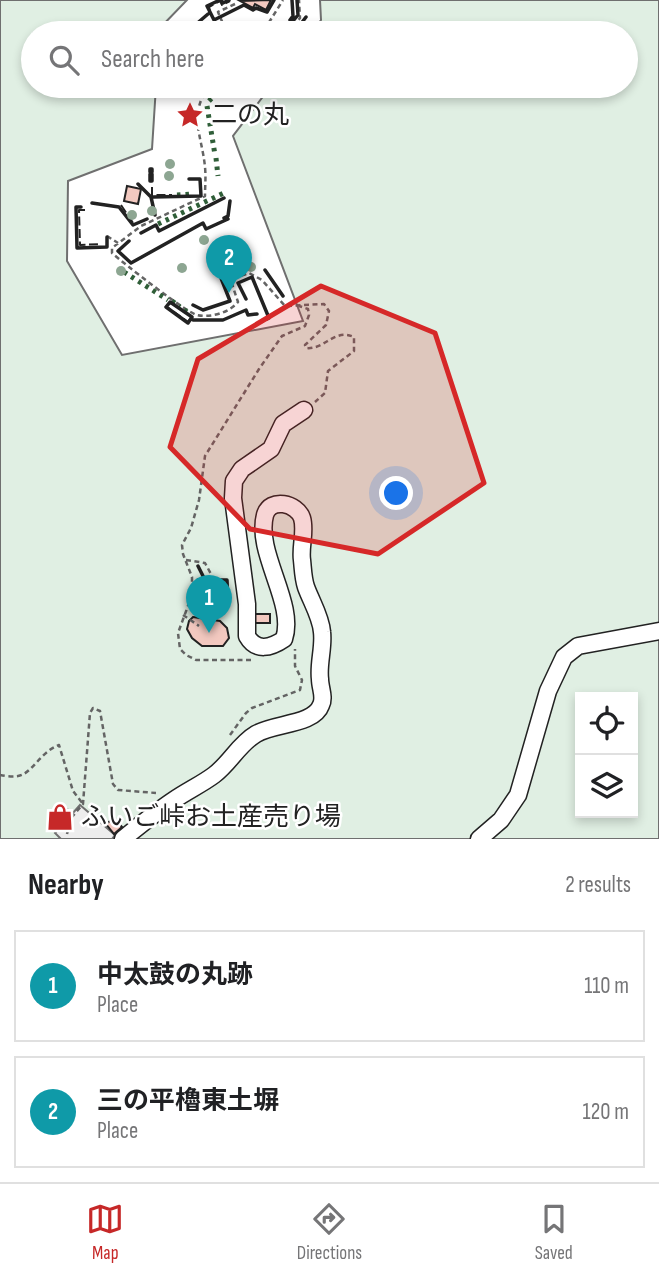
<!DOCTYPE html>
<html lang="en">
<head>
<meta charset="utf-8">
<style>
	:root { --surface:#fff; --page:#f2f2f2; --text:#202124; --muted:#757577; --line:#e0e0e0; --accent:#c62828 }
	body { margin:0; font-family:"Sofia Sans Condensed","Noto Sans JP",sans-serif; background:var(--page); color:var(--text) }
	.controls { position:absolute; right:21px; bottom:21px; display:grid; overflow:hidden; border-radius:0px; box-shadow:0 4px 10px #0003 }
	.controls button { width:63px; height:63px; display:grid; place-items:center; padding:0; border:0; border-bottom:2px solid var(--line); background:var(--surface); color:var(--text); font:35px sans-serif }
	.you { position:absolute; left:397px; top:494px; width:24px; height:24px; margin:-18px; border:5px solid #fff; border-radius:50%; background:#1a73e8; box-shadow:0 0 0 10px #1a73e833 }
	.badge { display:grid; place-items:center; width:46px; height:46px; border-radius:50%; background:var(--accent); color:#fff; font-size:23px; font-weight:700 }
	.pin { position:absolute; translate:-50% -58px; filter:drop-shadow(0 2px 4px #0008) }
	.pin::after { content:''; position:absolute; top:37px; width:24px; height:21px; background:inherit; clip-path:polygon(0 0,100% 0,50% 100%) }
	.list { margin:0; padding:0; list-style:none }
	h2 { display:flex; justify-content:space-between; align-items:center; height:91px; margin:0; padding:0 28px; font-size:30px }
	h2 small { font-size:23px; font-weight:400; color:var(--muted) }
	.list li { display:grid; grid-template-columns:46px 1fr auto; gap:21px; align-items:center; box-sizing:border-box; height:112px; margin:0 14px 14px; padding:0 14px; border:2px solid var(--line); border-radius:0px }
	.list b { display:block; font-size:26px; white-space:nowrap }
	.list p { margin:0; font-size:23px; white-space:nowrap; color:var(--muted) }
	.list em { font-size:23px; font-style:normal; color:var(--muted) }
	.icon { flex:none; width:38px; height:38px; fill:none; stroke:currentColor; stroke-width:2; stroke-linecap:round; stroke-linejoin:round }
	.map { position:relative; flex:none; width:659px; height:839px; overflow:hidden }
	.search { position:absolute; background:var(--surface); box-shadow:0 4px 10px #0003; left:21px; right:21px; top:21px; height:77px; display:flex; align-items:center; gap:18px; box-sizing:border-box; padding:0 24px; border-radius:38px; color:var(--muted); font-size:26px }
	.sheet { height:343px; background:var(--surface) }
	nav { display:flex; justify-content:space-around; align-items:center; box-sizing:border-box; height:98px; border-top:2px solid var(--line); background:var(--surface); font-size:19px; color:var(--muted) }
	nav a { display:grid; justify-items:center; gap:4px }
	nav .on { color:var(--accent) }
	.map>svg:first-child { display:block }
</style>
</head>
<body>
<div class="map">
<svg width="659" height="839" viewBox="0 0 659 839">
	<rect width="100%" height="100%" fill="#fff"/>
	<path fill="#e0efe3" stroke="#6f6f6f" stroke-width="2" fill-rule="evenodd" d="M 0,0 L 187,0 L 159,29 L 159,33 L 33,33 L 33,86 L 156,86 L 152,149 L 68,181 L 67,261 L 122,355 L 303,321 L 233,136 L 271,86 L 626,86 L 626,33 L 311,33 L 321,20 L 320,0 L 659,0 L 659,839 L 0,839 ZM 580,697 L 633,697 L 633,813 L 580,813 Z"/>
	<path fill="#ededed" stroke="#6f6f6f" stroke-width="2" d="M 80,805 L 115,835 L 112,839 L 61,839 L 55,833 Z"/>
	<path fill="#f3c9c0" stroke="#222" stroke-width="2" d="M 271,0 L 266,10 L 255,4 L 253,8 L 240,1 Z
		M 127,186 L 141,189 L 138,204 L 124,201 Z
		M 254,614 L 270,614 L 270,623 L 254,623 Z
		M 193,617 L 220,621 L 227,628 L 229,638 L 223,646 L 202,646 L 192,638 L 187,629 L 189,621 Z
		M 64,806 L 71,813 L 61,823 L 54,817 Z
		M 114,818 L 122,827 L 114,834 L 106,824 Z"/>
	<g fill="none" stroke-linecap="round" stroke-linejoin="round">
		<defs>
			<path id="minor" d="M 123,839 C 140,825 156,812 174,800 C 187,791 202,784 214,775 C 230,763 239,744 256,734 C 274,723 314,725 321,705 C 325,697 320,688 320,679 C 318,664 324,647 322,632 C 321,617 311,601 306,587 C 303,578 303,569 302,560 C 300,547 306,531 302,518 C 297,503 270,497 265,515 C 255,553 296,603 284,639 C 271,648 256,652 247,636 L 247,604 L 233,498 L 234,481 L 242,469 L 271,449 L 283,424 L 304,410
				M 479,839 L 501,820 L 518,795 L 548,691 L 564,657 L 578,646 L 659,631"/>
		</defs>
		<use href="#minor" stroke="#222" stroke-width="19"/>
		<path stroke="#646464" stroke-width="2.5" stroke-dasharray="5 3.5" stroke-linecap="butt" d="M 235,4 L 218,12 L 224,26 L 239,33
			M 219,33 L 224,26
			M 257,33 L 263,32 L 283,0
			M 288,33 L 300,18 L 299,0
			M 209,86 C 188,115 202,136 205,167 C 206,177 205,187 205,196 L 141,226 L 112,248 L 112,253 C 123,263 187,313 197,315 C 210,318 229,313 238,302 L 232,284 L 235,278 L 249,273 L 262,280 L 285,306 L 324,304 L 329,311 L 326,325 L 305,345 L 306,348 C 325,350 334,328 354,337 L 354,351 L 328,371 L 325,393 L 315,402
			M 107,236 L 118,243
			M 229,271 L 235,278
			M 186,560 L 205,563 L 211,574 L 211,580
			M 183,615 L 199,626
			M 251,660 L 196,660 L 186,655 L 180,649 L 178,633 L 192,595 L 192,577 L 183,554 L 182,545 L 191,528 L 199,500 L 205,456 L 259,369 L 282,336 L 305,326 L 309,315 L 308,309 L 299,306
			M 230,735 L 246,713 L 252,708 L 300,690 L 302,680 L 295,666 L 295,649
			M 0,775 C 5,776 12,777 18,776 C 32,774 40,752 59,745 L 73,791 L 83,804
			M 67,834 L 71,818 L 83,804 L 90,713 L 93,708 L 100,711 L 113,784 L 118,790 L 156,793"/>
		<use href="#minor" stroke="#fff" stroke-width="16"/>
		<path stroke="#2f5e38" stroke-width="5" stroke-dasharray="3.5 5" stroke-linecap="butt" d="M 209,101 L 223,86
			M 207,106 L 215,155
			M 216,158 L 218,176
			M 177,195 L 192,194
			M 158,224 L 224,193
			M 124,272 L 168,300
			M 172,301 L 180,307
			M 184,310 L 189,313"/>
		<path stroke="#222" stroke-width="2" stroke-dasharray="9 3.5" stroke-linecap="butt" d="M 210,11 L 209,7 L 220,1 L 222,5 L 230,1
			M 152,187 L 152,195 L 172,195
			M 121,205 L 133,223
			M 85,210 L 79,210 L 80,245 L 101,244
			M 170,303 L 167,307 L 188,322 L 191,318
			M 200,582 L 200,603 L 226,602 L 225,595"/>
		<path stroke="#222" stroke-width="3.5" d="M 220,0 L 207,6 L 214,20 L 244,5 L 253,10 L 256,8 L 267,12 L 274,0
			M 221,0 L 223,3 L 229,0
			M 290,20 L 293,16 L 292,0
			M 177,24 L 194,26 L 208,14
			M 283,33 L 298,15 L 297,0
			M 294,33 L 306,17
			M 203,86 L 204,86
			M 150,169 L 152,169 L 152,172 L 150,172 Z
			M 150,174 L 152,174 L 152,181 L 150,181 Z
			M 138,184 L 151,197 L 155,215
			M 153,197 L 201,196 L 200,179 L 189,179
			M 92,203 L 119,207 L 133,225 L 147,219
			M 81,207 L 76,207 L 77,248 L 107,247 L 107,237
			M 224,218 L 228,216 L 230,201
			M 141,233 L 156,225 L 159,231 L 224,198
			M 129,241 L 118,251 L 131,263 L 203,223 L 206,229 L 228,219
			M 265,270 L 283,296
			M 232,273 L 241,270 L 235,253
			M 246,299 L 238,283 L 252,277 L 269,318 L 267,319
			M 170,302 L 192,317 L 188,323 L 166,307 Z
			M 193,305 L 203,310 L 230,301 L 221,278 L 227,275 L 220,258 L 235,253
			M 193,320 L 223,320 L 246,310 L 248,315 L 257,314
			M 198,566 L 205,580 L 198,580 L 198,605 L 228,604 L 227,580 L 221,580"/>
	</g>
	<g fill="#8da692">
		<circle cx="257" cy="27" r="5"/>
		<circle cx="170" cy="164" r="5"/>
		<circle cx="169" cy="176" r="5"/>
		<circle cx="152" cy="211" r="5"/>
		<circle cx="132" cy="215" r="5"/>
		<circle cx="204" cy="240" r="5"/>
		<circle cx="251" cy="267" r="5"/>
		<circle cx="182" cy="268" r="5"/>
		<circle cx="121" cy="271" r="5"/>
	</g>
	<path fill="#d62828" fill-opacity="0.2" stroke="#d62828" stroke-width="5" stroke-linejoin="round" d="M 321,286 L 435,333 L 484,483 L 378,554 L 250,529 L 170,447 L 198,359 Z"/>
	<defs>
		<symbol id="sight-bare" viewBox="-9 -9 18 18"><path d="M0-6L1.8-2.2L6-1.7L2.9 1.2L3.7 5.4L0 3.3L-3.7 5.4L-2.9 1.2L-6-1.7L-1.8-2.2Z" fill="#c62828" stroke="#fff" stroke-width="2.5" paint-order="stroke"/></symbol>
		<symbol id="shop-bare" viewBox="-9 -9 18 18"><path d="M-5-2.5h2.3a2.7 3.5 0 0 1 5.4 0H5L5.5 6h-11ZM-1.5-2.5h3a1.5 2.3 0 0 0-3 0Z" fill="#c62828" stroke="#fff" stroke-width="2.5" paint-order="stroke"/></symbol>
	</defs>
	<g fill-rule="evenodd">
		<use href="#sight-bare" x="171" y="96" width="38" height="38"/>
		<use href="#shop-bare" x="41" y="798" width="38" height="38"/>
	</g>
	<g text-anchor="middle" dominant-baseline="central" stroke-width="5" stroke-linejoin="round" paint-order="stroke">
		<g font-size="26" fill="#222" stroke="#fff" text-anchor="start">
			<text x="211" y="115">二の丸</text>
			<text x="81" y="817">ふいご峠お土産売り場</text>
		</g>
	</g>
</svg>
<div class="controls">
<button><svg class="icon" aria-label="locate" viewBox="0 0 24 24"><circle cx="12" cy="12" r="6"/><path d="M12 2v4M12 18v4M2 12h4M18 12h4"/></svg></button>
<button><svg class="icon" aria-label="layers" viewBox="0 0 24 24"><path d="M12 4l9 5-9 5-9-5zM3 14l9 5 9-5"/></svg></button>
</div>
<div class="you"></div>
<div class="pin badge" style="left:209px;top:633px;background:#0f9aa8">1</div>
<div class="pin badge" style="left:229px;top:293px;background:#0f9aa8">2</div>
<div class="search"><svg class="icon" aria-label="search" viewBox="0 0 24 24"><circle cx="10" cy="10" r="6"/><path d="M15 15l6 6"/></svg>Search here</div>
</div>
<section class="sheet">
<h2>Nearby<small>2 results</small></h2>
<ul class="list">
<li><span class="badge" style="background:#0f9aa8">1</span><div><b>中太鼓の丸跡</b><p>Place</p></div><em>110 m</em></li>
<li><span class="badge" style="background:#0f9aa8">2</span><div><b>三の平櫓東土塀</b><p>Place</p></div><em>120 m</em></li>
</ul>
</section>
<nav>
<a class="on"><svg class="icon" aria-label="map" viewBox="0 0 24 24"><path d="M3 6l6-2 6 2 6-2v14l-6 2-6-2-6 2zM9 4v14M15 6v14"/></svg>Map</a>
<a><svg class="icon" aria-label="directions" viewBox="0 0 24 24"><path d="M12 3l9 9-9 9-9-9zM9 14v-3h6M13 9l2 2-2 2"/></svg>Directions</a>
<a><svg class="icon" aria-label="saved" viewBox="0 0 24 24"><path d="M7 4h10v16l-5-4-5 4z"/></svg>Saved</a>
</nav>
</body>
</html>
